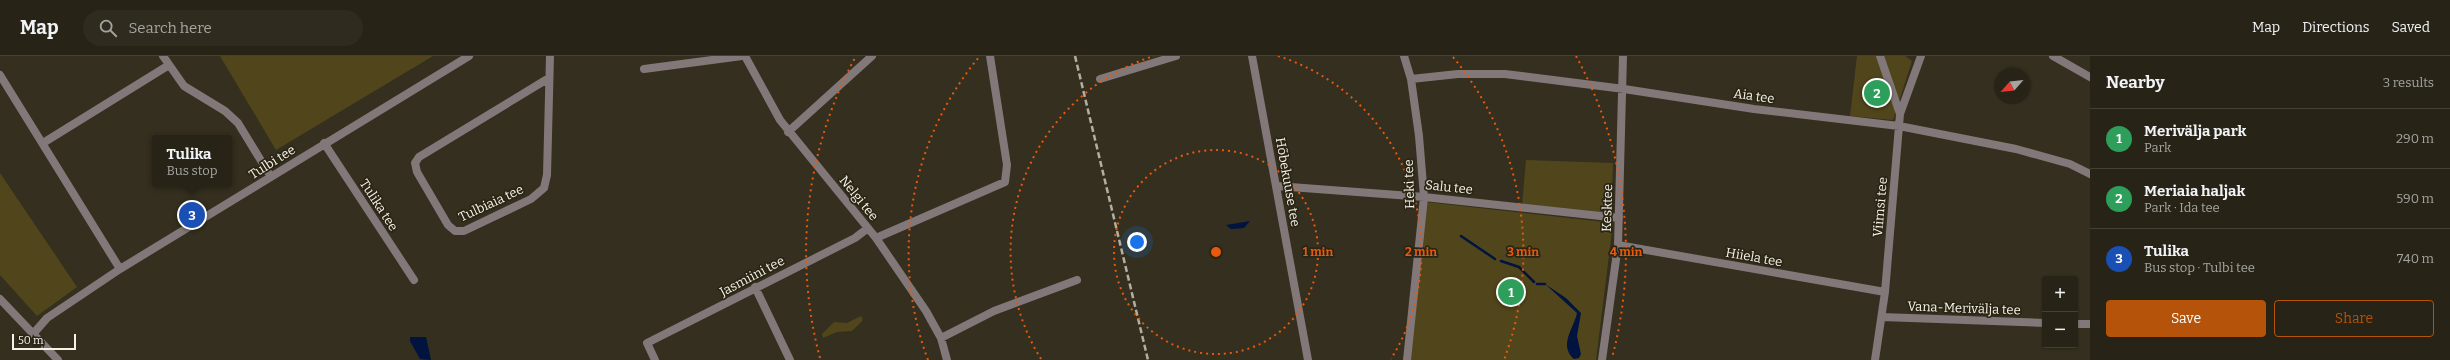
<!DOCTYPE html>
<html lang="en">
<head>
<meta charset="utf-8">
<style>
	:root { --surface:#272316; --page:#2f2b1f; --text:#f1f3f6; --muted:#a4a4a1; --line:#434035; --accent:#b45309 }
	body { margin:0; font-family:Bitter,serif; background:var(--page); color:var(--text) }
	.controls { position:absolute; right:12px; bottom:12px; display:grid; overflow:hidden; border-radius:4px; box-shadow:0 1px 3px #0004 }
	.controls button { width:36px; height:36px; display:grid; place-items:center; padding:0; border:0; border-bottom:1px solid var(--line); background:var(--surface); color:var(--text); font:20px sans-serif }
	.compass { position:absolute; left:1994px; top:12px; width:36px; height:36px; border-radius:50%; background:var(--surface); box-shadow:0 1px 3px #0004; rotate:242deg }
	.scale { position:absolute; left:12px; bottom:10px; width:64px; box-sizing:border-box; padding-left:4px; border:2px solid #f5f2e7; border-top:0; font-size:11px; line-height:14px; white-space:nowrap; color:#f5f2e7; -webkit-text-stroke:3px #2a2515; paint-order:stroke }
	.you { position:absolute; left:1137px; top:186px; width:14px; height:14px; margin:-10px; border:3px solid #fff; border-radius:50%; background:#1a73e8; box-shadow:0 0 0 6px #1a73e833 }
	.badge { display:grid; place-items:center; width:26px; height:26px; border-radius:50%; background:var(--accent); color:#fff; font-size:13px; font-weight:700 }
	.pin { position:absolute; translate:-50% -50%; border:2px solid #fff; box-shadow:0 1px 4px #0006 }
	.popup { position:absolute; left:152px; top:79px; width:80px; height:52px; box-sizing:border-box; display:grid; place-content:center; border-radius:4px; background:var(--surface); filter:drop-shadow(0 1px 3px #0005); font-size:13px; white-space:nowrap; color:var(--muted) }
	.popup b { font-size:15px; color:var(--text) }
	.popup::after { content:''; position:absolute; left:50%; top:100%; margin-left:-8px; border:8px solid transparent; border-top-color:var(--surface) }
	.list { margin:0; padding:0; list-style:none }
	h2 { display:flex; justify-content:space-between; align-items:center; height:52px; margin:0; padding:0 16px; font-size:17px }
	h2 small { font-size:13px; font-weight:400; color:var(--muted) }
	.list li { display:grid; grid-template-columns:26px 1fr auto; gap:12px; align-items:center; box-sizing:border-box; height:60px; padding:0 16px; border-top:1px solid var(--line) }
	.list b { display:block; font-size:15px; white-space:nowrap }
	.list p { margin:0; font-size:13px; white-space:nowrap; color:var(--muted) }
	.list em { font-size:13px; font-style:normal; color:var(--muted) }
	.actions { display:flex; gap:8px; padding:12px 16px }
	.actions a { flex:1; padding:9px 0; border:1px solid var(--accent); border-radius:4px; text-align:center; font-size:14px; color:var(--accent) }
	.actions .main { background:var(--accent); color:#fff }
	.icon { flex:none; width:22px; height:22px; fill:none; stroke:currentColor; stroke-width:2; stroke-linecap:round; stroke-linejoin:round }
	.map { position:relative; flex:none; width:2090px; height:304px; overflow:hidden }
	header { display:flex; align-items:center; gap:24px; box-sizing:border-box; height:56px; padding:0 20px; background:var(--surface); border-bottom:1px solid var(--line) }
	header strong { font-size:19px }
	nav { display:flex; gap:22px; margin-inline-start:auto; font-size:14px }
	.search { width:280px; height:36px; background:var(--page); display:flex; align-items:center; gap:10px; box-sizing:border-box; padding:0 14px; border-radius:22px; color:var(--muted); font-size:15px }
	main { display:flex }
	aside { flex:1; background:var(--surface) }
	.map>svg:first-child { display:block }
</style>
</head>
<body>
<header>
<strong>Map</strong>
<div class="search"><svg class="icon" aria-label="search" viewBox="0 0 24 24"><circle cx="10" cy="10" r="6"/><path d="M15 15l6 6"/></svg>Search here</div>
<nav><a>Map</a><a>Directions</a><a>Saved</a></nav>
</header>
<main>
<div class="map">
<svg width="2090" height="304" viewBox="0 0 2090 304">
	<rect width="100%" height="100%" fill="#342f1e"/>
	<path fill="#51461b" d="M 220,0 L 433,0 L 276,94 Z
		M 1857,0 L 1905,0 L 1912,5 L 1893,64 L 1850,60 Z
		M 1526,104 L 1613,107 L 1611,159 L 1522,150 Z
		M 0,117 L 77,231 L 37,260 L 0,219 Z
		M 1426,146 L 1613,167 L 1596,304 L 1409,304 Z
		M 861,260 L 863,264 L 852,275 L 837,276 L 823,282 L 822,278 L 834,266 L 847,267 Z"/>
	<path fill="#00143f" d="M 1250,165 L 1244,172 L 1231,173 L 1226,169 Z
		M 1545,228 L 1566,242 L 1581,257 L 1577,280 L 1581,298 L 1579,302 L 1574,303 C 1558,289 1574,272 1577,257 Z
		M 410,281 L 426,281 L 431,304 L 420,303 L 410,285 Z"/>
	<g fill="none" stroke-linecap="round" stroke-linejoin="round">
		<path stroke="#00143f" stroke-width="2.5" d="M 1461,180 L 1495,203
			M 1501,205 L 1519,211 L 1534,226
			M 1537,228 L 1545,228"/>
		<path stroke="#827879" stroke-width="8" d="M 163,0 L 184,30 L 225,55 L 238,67 L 271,121
			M 745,0 L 780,64 L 876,182 L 926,255 L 941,282 L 947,304
			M 1252,0 L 1308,304
			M 1404,0 L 1411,23 L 1419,80 L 1424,141 L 1407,304
			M 1880,0 L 1900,58
			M 2053,0 L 2090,21
			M 644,13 L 742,0
			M 0,19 L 120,213
			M 549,22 L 419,101 L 415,107 L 417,116 L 448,169 L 455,175 L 464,175 L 531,143 L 544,132 L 547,119 L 550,0
			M 1100,23 L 1176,0
			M 1411,23 L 1458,18 L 1505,18 L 1624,33 L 1754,53 L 1899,70 L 2016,93 L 2070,108 L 2090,118
			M 788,76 L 872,0
			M 43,87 L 169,9
			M 324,87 L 414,224
			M 1277,130 L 1424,141 L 1619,162
			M 876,182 L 1005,126 L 1007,109 L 990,0
			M 1618,189 L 1885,236
			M 755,231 L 790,304
			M 0,243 L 58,304
			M 1882,261 L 2045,267
			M 2075,268 L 2090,268
			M 33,278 L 47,262 L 120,213 L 469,0
			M 941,282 L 994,255 L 1077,224
			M 655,304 L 647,287 L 855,182 L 868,172
			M 1602,304 L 1618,189 L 1623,0
			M 1875,304 L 1885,236 L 1900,58 L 1921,0"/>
		<path stroke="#b2aea1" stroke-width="2.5" stroke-dasharray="6 3" stroke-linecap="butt" d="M 1075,0 L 1148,304"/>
	</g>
	<g fill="none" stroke="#e8590c" stroke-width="2" stroke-dasharray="2 4">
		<circle cx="1216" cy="196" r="102"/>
		<path d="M1041 303A205 205 0 0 1 1154 0M1278 0A205 205 0 0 1 1391 303"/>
		<path d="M928 304A307 307 0 0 1 979 1M1453 1A307 307 0 0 1 1504 304"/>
		<path d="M820 302A410 410 0 0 1 856 0M1576 0A410 410 0 0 1 1612 302"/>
	</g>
	<g text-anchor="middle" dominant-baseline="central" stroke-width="3.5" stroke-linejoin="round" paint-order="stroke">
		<g font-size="13" fill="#f5f2e7" stroke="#2a2515">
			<text transform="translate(1754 40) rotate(8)">Aia tee</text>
			<text transform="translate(272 106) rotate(-32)">Tulbi tee</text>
			<text transform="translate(1288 126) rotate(80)">Hõbekuuse tee</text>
			<text transform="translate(1409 128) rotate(-92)">Heki tee</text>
			<text transform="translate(1449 131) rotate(6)">Salu tee</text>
			<text transform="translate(859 142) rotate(51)">Nelgi tee</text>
			<text transform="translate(491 147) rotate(-25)">Tulbiaia tee</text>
			<text transform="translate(379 149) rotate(57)">Tulika tee</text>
			<text transform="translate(1880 151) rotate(-85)">Viimsi tee</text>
			<text transform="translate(1607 152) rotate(-88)">Kesktee</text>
			<text transform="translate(1754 201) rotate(10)">Hiiela tee</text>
			<text transform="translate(752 220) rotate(-28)">Jasmiini tee</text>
			<text transform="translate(1964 252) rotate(2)">Vana-Merivälja tee</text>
		</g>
	</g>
	<circle cx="1216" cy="196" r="6" fill="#e8590c" stroke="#2a2515" stroke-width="2"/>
	<g font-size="12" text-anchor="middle" font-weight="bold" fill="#e8590c" stroke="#2a2515" stroke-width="3.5" stroke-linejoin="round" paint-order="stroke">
		<text x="1318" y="200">1 min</text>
		<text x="1421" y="200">2 min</text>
		<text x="1523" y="200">3 min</text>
		<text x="1626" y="200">4 min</text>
	</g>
</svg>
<div class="controls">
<button>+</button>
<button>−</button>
</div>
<svg class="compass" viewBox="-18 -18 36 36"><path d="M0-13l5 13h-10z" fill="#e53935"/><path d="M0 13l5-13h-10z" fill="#a4a4a1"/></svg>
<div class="scale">50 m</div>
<div class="you"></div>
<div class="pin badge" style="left:1511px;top:236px;background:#2e9e5b">1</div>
<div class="pin badge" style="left:1877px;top:37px;background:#2e9e5b">2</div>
<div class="pin badge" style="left:192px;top:159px;background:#1a4fb4">3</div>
<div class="popup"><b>Tulika</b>Bus stop</div>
</div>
<aside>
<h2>Nearby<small>3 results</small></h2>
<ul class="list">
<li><span class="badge" style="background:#2e9e5b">1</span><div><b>Merivälja park</b><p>Park</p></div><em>290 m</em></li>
<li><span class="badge" style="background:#2e9e5b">2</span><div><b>Meriaia haljak</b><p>Park · Ida tee</p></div><em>590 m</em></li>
<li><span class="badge" style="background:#1a4fb4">3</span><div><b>Tulika</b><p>Bus stop · Tulbi tee</p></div><em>740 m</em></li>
</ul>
<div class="actions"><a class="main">Save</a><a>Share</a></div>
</aside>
</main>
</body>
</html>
